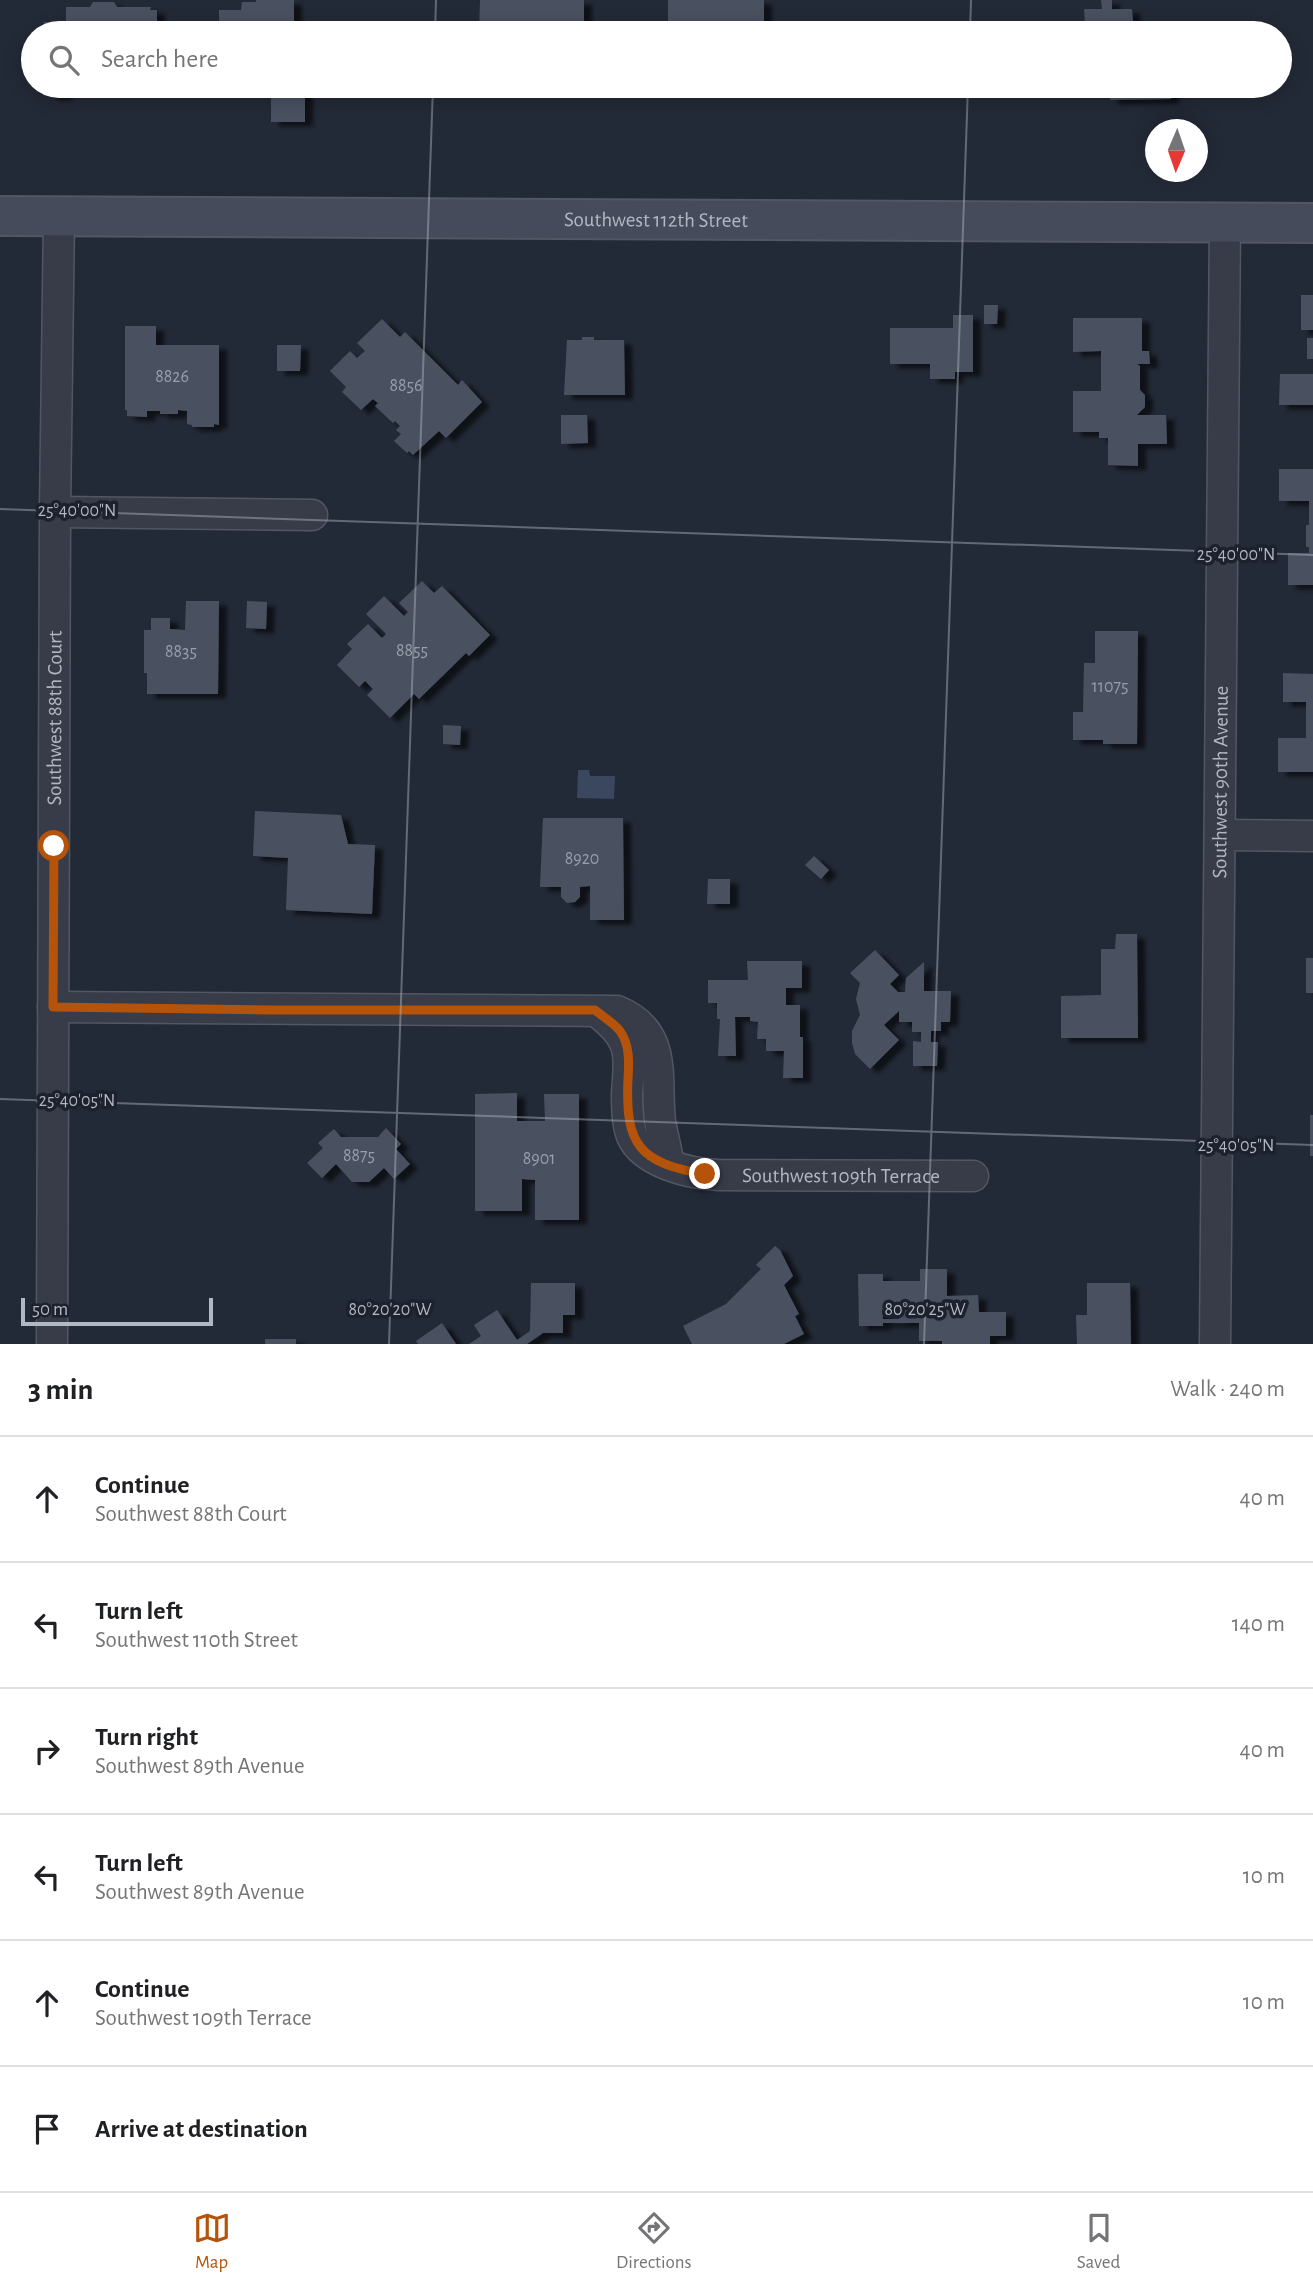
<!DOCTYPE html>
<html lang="en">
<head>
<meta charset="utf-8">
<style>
	:root { --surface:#fff; --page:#f6f6f6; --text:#202124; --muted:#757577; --line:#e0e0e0; --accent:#b45309 }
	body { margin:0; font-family:"Alegreya Sans",sans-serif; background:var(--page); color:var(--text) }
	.compass { position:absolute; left:1145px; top:119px; width:63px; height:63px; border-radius:50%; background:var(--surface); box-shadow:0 4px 18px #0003; rotate:182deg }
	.scale { position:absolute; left:21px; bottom:18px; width:192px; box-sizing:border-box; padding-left:7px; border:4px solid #b2b7c4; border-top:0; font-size:19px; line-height:24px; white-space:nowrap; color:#b2b7c4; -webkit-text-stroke:5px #1c212d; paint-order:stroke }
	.stop { position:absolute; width:21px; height:21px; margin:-16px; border:5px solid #b45309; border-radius:50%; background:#fff }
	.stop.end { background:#b45309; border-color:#fff; box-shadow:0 2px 7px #0008 }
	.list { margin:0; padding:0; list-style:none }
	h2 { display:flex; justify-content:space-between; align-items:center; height:91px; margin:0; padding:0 28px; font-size:30px }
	h2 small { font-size:23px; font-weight:400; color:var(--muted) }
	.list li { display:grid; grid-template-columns:46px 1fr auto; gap:21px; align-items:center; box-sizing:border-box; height:126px; padding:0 28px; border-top:2px solid var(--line) }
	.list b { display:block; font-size:26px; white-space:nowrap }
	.list p { margin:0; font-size:23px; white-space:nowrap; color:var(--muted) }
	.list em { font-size:23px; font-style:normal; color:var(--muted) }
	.icon { flex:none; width:38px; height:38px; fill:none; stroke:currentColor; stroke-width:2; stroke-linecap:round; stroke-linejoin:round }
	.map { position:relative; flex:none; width:1313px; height:1344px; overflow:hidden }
	.search { position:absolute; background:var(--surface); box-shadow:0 4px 18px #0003; left:21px; right:21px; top:21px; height:77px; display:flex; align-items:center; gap:18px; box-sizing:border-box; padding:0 24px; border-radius:38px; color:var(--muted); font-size:26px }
	.sheet { height:847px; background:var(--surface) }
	nav { display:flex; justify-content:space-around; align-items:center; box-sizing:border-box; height:98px; border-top:2px solid var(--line); background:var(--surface); font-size:19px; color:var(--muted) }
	nav a { display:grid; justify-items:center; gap:4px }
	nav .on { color:var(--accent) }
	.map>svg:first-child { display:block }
</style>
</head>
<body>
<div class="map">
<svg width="1313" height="1344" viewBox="0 0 1313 1344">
	<defs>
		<filter id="shadow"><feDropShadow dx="8" dy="4.5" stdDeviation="2" flood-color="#0009"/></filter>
	</defs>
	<rect width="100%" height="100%" fill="#232a37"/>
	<path fill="#3a475f" d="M 578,770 L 589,770 L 590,776 L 615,776 L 614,799 L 577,798 Z"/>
	<path fill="#4a5161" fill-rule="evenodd" filter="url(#shadow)" d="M 256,0 L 294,0 L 294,27 L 299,27 L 299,33 L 219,33 L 219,10 L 241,10 L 242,2 L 256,2 Z
		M 480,0 L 584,0 L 584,24 L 594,33 L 551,33 L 547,29 L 532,29 L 532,33 L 511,33 L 511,29 L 501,29 L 501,33 L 479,33 Z
		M 668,0 L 764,0 L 764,31 L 697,33 L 697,28 L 668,28 Z
		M 1101,0 L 1112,0 L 1112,9 L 1132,9 L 1133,23 L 1167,23 L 1167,33 L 1102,33 L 1102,24 L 1085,24 L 1084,9 L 1102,9 Z
		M 93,2 L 114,2 L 117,7 L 151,7 L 150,10 L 157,10 L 157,33 L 44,33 L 44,22 L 66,22 L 66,7 L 90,7 Z
		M 877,22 L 955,27 L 955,33 L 876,33 Z
		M 44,86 L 69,86 L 69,89 L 62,96 L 51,96 Z
		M 93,86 L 113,86 L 113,90 L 93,90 Z
		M 271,86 L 305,86 L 305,122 L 271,122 Z
		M 1110,86 L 1171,86 L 1171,99 L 1110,100 Z
		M 1301,295 L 1313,295 L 1313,330 L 1301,330 Z
		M 984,305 L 998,305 L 997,324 L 984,324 Z
		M 953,315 L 973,315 L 973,372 L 955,372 L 955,379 L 930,379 L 930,364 L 890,364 L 890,328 L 953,328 Z
		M 1073,318 L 1142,318 L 1142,351 L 1149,351 L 1150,364 L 1137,364 L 1140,366 L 1140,390 L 1145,395 L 1145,407 L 1137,415 L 1166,415 L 1167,444 L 1138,444 L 1138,466 L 1108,465 L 1108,438 L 1099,438 L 1099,432 L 1073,432 L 1073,391 L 1101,391 L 1101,351 L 1073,352 Z
		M 382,319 L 400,337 L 405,332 L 458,385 L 462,380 L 482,402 L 446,438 L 439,431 L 413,455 L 409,451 L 407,453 L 394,441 L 401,434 L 396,430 L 400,426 L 395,421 L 393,423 L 375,406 L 378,403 L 373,399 L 361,410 L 342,392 L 346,387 L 330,371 L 350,351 L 357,358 L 365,351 L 357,343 Z
		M 125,326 L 156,326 L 156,345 L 219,345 L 219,425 L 214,424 L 214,427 L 192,427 L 192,425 L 187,424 L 187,411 L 178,410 L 178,414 L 160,414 L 160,411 L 147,411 L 147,417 L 127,416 L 127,410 L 125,410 Z
		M 582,337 L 594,337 L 594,340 L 624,340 L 625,395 L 564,395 L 567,340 L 582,340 Z
		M 1307,338 L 1313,338 L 1313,359 L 1307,359 Z
		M 277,345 L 301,345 L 300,371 L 277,371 Z
		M 1280,374 L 1313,374 L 1313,405 L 1279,405 Z
		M 561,415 L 587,415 L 588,443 L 561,444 Z
		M 1279,469 L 1313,469 L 1313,585 L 1288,585 L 1288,553 L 1309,553 L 1309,547 L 1306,547 L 1306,525 L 1309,525 L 1309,501 L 1279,501 Z
		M 422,581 L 434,593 L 442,586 L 490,635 L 469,656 L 466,653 L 419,699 L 414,694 L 390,718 L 367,695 L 373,689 L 365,681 L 359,687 L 337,665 L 352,649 L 347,644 L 368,624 L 382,638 L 386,634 L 366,614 L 384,596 L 404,616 L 408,612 L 399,603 Z
		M 186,601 L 219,601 L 218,694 L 147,694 L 147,673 L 144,673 L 144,630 L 151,630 L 151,618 L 170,618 L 170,629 L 185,630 Z
		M 247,601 L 267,602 L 266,629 L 246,628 Z
		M 1095,631 L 1138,631 L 1137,744 L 1103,744 L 1103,740 L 1073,740 L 1073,712 L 1083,712 L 1084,663 L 1095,663 Z
		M 1283,673 L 1313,674 L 1313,772 L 1278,772 L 1278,738 L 1306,738 L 1306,702 L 1283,702 Z
		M 443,725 L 461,726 L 460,745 L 443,744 Z
		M 255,811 L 341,815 L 348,844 L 375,845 L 372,914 L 286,910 L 288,858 L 253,856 Z
		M 543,818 L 623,818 L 624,920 L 590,920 L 590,886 L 580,887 L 580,897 L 575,902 L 567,903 L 561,897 L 561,887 L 540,887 Z
		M 814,856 L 829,870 L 821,879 L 805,865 Z
		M 708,879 L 730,879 L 730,904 L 707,904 Z
		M 1116,934 L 1137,934 L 1138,1038 L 1061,1038 L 1061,996 L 1101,995 L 1101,949 L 1115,949 Z
		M 875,950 L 899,975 L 890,984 L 898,992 L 905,992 L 906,978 L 924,962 L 924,991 L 951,991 L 950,1022 L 941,1022 L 941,1031 L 931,1031 L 931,1042 L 938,1042 L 937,1066 L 913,1066 L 913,1041 L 921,1042 L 921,1032 L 912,1032 L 912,1022 L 899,1022 L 899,1011 L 884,1025 L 899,1040 L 870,1069 L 855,1054 L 852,1043 L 852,1031 L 860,1015 L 856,999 L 860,983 L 850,973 Z
		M 1306,958 L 1313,958 L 1313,993 L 1306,993 Z
		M 747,961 L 802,961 L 802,988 L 786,988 L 786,1005 L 800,1005 L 800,1037 L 803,1037 L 803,1078 L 783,1078 L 784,1051 L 766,1051 L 766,1039 L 757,1039 L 758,1022 L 750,1021 L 750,1017 L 735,1017 L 736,1056 L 718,1056 L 720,1019 L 717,1019 L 717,1003 L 708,1003 L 708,980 L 748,980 Z
		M 517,1093 L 517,1121 L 545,1121 L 544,1094 L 579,1094 L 579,1220 L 535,1220 L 535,1180 L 522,1179 L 522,1211 L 475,1211 L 475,1094 Z
		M 1310,1115 L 1313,1115 L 1313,1156 L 1310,1156 Z
		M 386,1128 L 401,1144 L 396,1149 L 410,1164 L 394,1179 L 384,1168 L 369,1182 L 352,1182 L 336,1164 L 322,1178 L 307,1163 L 323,1148 L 318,1143 L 334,1129 L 341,1137 L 378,1137 Z
		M 775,1246 L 780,1250 L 793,1276 L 784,1285 L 799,1314 L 795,1316 L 804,1334 L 784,1344 L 692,1344 L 683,1326 L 726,1304 L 761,1269 L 756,1265 Z
		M 920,1269 L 947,1269 L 947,1296 L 978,1295 L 979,1312 L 1006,1312 L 1006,1336 L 990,1336 L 990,1344 L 942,1344 L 942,1341 L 919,1341 L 919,1323 L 883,1323 L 883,1326 L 859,1326 L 858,1274 L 883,1274 L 883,1281 L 920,1281 ZM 883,1305 L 899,1305 L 899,1319 L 883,1319 Z
		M 531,1283 L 575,1283 L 575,1315 L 563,1315 L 563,1333 L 543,1333 L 527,1344 L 469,1344 L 481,1336 L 474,1325 L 497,1310 L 517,1340 L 530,1331 Z
		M 1087,1283 L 1130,1283 L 1131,1344 L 1077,1344 L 1076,1315 L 1087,1315 Z
		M 442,1323 L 456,1344 L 418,1344 L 416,1341 Z
		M 265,1339 L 296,1339 L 296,1344 L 265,1344 Z"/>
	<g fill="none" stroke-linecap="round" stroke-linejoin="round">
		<defs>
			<g id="street">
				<path d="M 55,512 L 312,515"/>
				<path d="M 1220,835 L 1313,836"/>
				<path d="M 53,1007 L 617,1011 C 669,1032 655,1079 660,1121 C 662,1135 667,1149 668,1164"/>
				<path id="s1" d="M 598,1012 C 609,1022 620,1030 626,1045 C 631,1060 628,1077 627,1093 C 627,1107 627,1123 632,1136 C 644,1163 691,1174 718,1175 L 973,1176"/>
				<path id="s2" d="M 52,1344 L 55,512 L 59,216"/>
				<path id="s3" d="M 1215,1344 L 1225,222"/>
			</g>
			<g id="secondary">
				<path id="s4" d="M 0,216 L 1313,223"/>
			</g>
		</defs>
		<use href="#street" stroke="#525763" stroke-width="33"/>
		<use href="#secondary" stroke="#525763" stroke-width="42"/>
		<use href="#street" stroke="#373c48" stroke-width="30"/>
		<use href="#secondary" stroke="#454b5b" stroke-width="38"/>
	</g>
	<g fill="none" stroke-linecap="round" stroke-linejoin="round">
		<path stroke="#b45309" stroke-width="9" d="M 54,846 L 53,1007 L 270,1010 L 595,1010 C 602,1016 614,1023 620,1031 C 630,1045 629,1063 628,1079 C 625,1145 639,1163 705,1174"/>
	</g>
	<path fill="none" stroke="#b2b7c4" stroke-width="2" stroke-opacity="0.45" d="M 435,33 L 436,0M 970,33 L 971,0M 0,509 L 1313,555M 0,1099 L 1313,1145M 389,1344 L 433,86M 924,1344 L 968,86"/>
	<g text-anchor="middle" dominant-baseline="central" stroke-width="7" stroke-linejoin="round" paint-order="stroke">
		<g font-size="18" fill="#989eab">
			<text x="172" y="377">8826</text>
			<text x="406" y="386">8856</text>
			<text x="412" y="651">8855</text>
			<text x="181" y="652">8835</text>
			<text x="1110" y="687">11075</text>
			<text x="582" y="859">8920</text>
			<text x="359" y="1156">8875</text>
			<text x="539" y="1159">8901</text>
		</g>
		<g font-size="21" fill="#b2b7c4" stroke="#1c212d">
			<text stroke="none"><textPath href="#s4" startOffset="656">Southwest 112th Street</textPath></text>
			<text stroke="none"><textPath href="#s2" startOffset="626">Southwest 88th Court</textPath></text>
			<text stroke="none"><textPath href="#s3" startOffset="562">Southwest 90th Avenue</textPath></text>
			<text stroke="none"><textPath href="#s1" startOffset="357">Southwest 109th Terrace</textPath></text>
		</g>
	</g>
	<g font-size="18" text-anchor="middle" fill="#b2b7c4" stroke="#1c212d" stroke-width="7" stroke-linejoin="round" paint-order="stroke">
		<text x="77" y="516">25°40'00"N</text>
		<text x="1236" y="560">25°40'00"N</text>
		<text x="77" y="1106">25°40'05"N</text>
		<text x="1236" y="1151">25°40'05"N</text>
		<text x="390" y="1315">80°20'20"W</text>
		<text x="925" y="1315">80°20'25"W</text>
	</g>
</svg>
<svg class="compass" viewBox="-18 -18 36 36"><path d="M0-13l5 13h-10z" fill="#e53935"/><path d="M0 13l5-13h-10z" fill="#757577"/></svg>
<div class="scale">50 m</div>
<div class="stop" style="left:54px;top:846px"></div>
<div class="stop end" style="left:705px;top:1174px"></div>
<div class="search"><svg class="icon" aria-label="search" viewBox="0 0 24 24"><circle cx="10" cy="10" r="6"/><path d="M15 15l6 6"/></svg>Search here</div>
</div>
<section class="sheet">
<h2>3 min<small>Walk · 240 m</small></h2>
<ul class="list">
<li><svg class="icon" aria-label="ahead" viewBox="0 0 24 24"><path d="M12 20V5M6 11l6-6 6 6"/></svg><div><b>Continue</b><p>Southwest 88th Court</p></div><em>40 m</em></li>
<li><svg class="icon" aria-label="left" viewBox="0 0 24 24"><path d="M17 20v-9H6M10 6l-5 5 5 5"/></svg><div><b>Turn left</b><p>Southwest 110th Street</p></div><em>140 m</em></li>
<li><svg class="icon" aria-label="right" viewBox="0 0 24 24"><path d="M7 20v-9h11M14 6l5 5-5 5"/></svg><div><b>Turn right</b><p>Southwest 89th Avenue</p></div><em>40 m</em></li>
<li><svg class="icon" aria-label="left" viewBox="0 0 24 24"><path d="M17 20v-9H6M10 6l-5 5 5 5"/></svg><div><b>Turn left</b><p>Southwest 89th Avenue</p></div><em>10 m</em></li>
<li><svg class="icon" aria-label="ahead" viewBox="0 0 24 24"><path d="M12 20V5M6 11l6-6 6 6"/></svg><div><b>Continue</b><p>Southwest 109th Terrace</p></div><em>10 m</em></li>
<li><svg class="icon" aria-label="arrive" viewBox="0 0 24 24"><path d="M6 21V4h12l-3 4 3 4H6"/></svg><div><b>Arrive at destination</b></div></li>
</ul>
</section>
<nav>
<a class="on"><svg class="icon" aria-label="map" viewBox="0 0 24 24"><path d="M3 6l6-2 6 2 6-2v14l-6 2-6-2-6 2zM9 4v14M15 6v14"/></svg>Map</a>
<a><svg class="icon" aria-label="directions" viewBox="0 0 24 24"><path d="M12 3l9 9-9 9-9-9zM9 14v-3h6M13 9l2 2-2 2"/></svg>Directions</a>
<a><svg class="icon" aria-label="saved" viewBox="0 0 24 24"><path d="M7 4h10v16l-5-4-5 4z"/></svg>Saved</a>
</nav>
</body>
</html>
